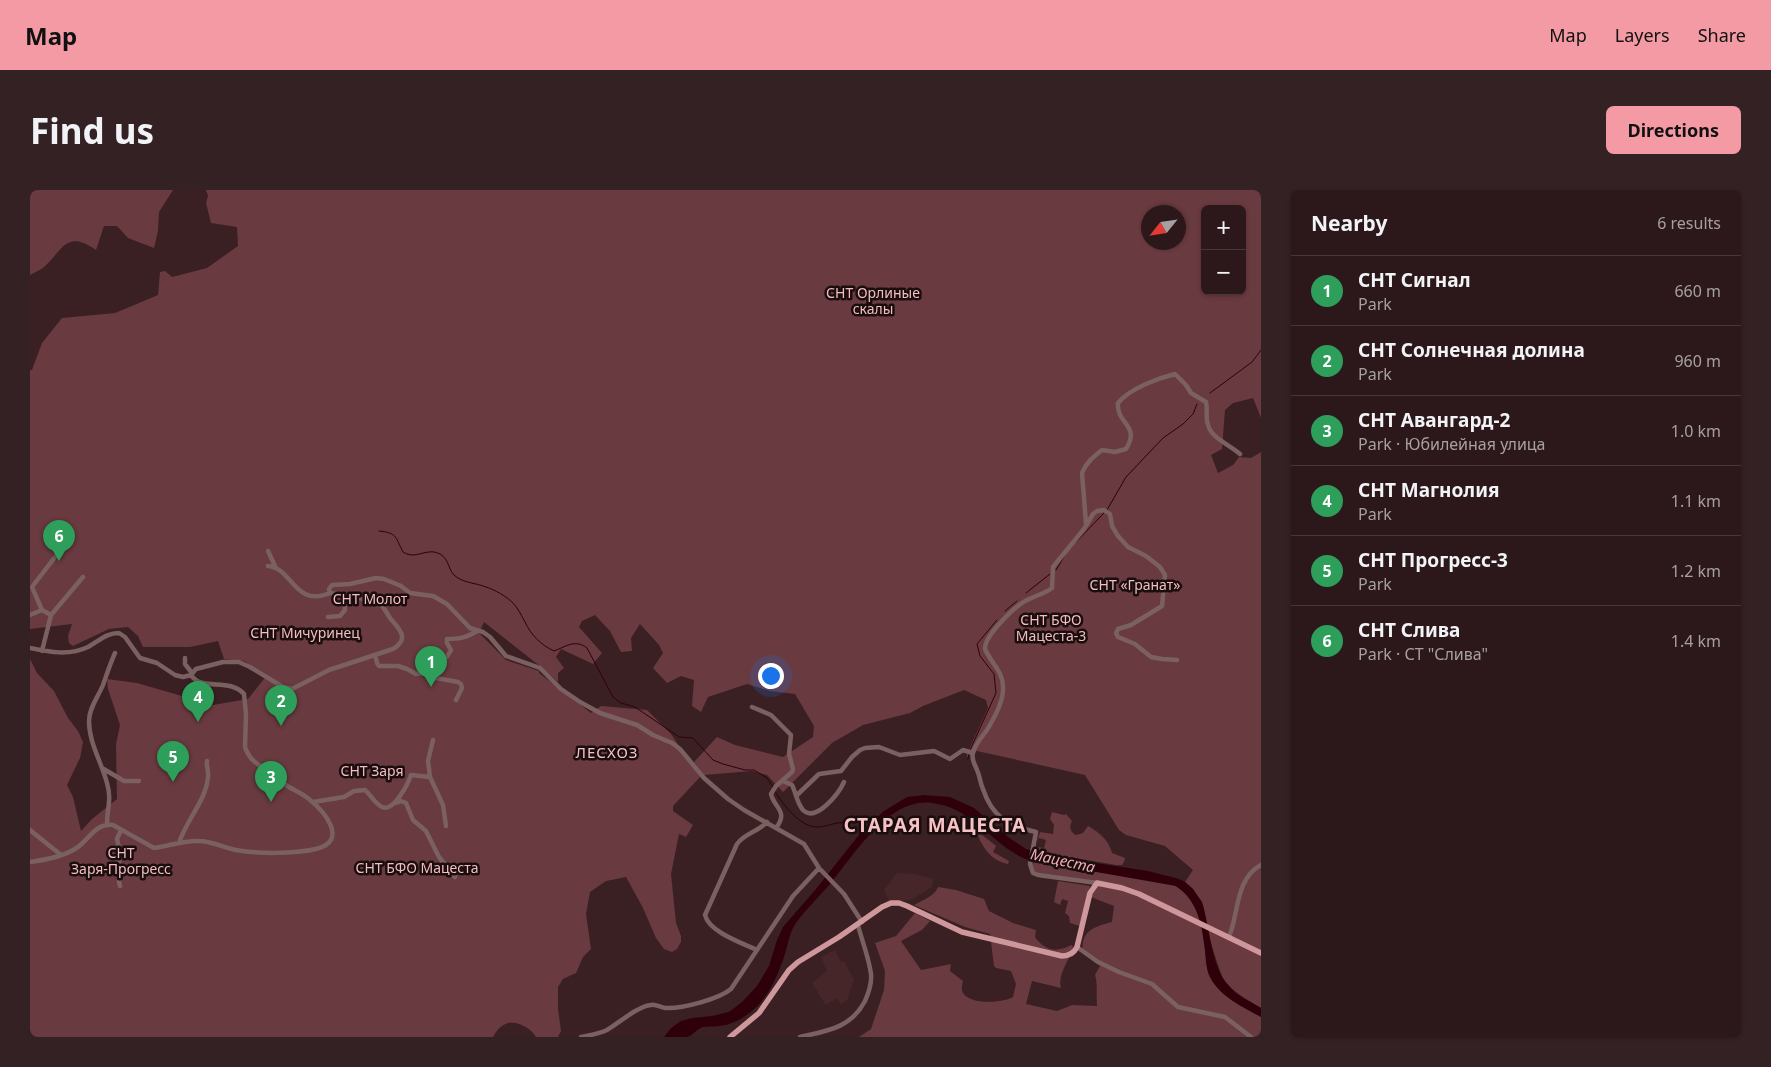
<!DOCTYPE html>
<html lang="en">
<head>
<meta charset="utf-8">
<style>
	:root { --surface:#2c181a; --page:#342123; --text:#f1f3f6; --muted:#a6a0a2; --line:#483739; --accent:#f49aa4 }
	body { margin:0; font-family:"Noto Sans",sans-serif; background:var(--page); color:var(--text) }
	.controls { position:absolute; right:15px; top:15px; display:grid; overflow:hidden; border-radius:8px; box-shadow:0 1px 4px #0004 }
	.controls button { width:45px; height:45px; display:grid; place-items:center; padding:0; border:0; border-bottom:1px solid var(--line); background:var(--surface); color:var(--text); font:25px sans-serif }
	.compass { position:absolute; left:1111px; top:15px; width:45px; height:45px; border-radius:50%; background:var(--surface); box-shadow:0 1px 4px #0004; rotate:240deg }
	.you { position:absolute; left:740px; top:485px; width:18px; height:18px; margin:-12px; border:4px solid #fff; border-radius:50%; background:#1a73e8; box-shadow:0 0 0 8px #1a73e833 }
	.badge { display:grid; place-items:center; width:32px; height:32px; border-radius:50%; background:var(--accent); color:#fff; font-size:16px; font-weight:700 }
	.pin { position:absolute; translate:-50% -41px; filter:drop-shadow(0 1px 2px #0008) }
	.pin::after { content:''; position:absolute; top:26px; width:18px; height:15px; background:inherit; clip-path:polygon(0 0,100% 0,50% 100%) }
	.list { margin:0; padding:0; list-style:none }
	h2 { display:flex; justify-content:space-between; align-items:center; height:65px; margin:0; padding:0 20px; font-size:21px }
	h2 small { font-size:16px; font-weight:400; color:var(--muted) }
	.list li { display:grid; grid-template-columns:32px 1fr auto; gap:15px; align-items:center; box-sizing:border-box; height:70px; padding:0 20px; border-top:1px solid var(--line) }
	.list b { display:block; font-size:19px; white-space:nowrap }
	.list p { margin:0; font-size:16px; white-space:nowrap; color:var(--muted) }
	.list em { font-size:16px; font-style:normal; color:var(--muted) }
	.map { position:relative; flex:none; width:1231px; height:847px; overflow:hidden; border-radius:8px }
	header { display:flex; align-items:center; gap:30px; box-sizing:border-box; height:70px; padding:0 25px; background:var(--accent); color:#111 }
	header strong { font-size:24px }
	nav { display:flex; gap:28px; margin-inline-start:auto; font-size:18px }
	.intro { display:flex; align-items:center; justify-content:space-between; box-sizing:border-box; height:120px; padding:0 30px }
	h1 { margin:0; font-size:35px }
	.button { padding:12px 22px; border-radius:8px; background:var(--accent); color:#111; font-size:18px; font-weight:700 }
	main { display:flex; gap:30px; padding:0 30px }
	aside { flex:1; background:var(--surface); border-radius:8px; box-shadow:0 1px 4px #0004 }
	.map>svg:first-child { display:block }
</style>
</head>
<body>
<header>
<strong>Map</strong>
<nav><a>Map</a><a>Layers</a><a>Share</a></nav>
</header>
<div class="intro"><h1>Find us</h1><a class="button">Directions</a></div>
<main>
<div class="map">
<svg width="1231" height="847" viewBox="0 0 1231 847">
	<rect width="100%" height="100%" fill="#3a2022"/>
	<path fill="#47262a" d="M 867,683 L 885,684 L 903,689 L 902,697 L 882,709 L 860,713 L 854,700 Z
		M 805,760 L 811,772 L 814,771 L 824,790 L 817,810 L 811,814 L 807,808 L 796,815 L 782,793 L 797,781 L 791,767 Z"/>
	<path fill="#693a3f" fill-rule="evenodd" d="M 0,0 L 143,0 L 129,22 L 128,41 L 124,58 L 98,48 L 87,36 L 74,36 L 66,60 C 36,39 33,60 14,77 C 11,80 5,82 0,85 Z
		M 176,0 L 1231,0 L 1231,228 L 1223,208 L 1203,213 L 1195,220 L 1192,259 L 1181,265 L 1188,283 L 1203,275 L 1209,267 L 1221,268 L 1231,262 L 1231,818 C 1216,809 1202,802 1192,787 L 1163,699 L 1155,692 L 1163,680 L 1135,656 L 1096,645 L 1089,640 L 1055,585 L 947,561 L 937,567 L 937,564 L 958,518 L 956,510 L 934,500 L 893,516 L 880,523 L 833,535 L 802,553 L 753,602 L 737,585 L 722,581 L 674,585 L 664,572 L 687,547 L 705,555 L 753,567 L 783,547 L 784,536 L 765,504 L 740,501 L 717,494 L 678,507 L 671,522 L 662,516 L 664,490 L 651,486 L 637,493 L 623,478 L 633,463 L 629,455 L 610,434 L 601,448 L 602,461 L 591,462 L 580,441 L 565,425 L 552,431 L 549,437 L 572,463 L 563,474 L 531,459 L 526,467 L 534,478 L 528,483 L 528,492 L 511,477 L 454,432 L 449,443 L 476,470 L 509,481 L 509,483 L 561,523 L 571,516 L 617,520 L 641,544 L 670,587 L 643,616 L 643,621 L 663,635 L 656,647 L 649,644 L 641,684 L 646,733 L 651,746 L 651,752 L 647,759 L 642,762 L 634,759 L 626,748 L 613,718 L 596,687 L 576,691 L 560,702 L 556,724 L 561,759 L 553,767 L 546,783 L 533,789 L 528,797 L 528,819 L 531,841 L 528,847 L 506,847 C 501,838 488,831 478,833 C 471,835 466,841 463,847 L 0,847 L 0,469 L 7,483 L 24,501 L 38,528 L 48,541 L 53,552 L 50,568 L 37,595 L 43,607 L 51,641 L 62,629 L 87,609 L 86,554 L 90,535 L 78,499 L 77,489 L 107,493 L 183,515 L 218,509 L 237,485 L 214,471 L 194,469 L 188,451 L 160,457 L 113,457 L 108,446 L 98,437 L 79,439 L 43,456 L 39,453 L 38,446 L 42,434 L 0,439 L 0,180 L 2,180 L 12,153 L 32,128 L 85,123 L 128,105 L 130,82 L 135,81 L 142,87 L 177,78 L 208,56 L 207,37 L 181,33 L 176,13 L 178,6 ZM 1175,19 L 1212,19 L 1212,101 L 1175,101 ZM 1118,22 L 1148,22 L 1148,52 L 1118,52 Z
		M 1022,622 L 1034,625 L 1036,624 L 1042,631 C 1039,637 1040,642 1046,645 L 1053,643 L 1058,636 C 1070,643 1078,649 1082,663 L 1095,668 L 1094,672 L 1092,675 L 1086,675 L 1021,664 L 1007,659 L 1007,657 L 1014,658 L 1016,650 L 1009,648 L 1007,651 L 1010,642 L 1023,644 L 1024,635 L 1020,629 Z
		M 946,640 L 966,656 L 963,662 L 979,671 L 978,674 C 961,671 951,656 946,640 Z
		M 1004,672 L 1138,693 C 1164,702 1171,727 1174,752 C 1176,764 1175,776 1180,787 C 1190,806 1213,817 1231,827 L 1231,847 L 829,847 L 841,839 L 854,800 L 855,781 L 845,753 L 866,746 L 885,723 L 900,731 L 892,740 L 871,751 L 891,780 L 921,774 L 920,781 L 933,791 C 932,795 931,799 933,803 C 940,815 973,813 983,807 L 986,794 L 981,781 L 966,778 L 964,776 L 960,744 L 935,737 L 884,715 C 893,710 905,706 908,697 L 926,700 L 954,709 L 959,721 L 983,733 L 1006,740 L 1005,747 C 1010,755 1021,762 1030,759 C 1034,759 1038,756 1042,755 L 1043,757 C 1040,770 1027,784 1031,798 L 1002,791 L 996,814 L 1027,821 L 1042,815 L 1067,816 C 1066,806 1068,795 1065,785 L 1070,776 L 1068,773 L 1053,764 C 1050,741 1063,737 1082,732 L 1084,716 L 1061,707 L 1069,694 L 1008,684 L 1003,681 L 1001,676 Z
		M 1028,691 L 1060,696 L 1050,736 L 1040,733 L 1039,726 L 1035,723 L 1038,711 L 1032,709 L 1030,715 L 1024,712 Z"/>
	<path fill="#2f000a" d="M 894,605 L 920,607 L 944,618 L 978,647 L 996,659 L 1047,670 L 1118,681 L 1149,689 L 1155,692 L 1163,699 L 1172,712 C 1180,737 1181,777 1199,796 C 1207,806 1220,811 1231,818 L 1231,827 C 1213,817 1190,807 1180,787 C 1176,779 1176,769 1175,760 C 1172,735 1168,711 1146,696 L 998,670 C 962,656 944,618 902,613 C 858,607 824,666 800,694 C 790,706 770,725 763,738 C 759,746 757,758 754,767 C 744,796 731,823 699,834 C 691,837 681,836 673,837 C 666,839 663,846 657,847 C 650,847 642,847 634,847 L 641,838 L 651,831 L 662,828 L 682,826 L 699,822 L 712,812 L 727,796 L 739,776 L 747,750 L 753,737 L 786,699 L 832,641 L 854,621 L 877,607 Z"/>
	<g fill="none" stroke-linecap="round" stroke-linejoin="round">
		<path stroke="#2f000a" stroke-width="1" d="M 1180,203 L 1222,172 L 1231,160
			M 1077,320 L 1096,287 L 1133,248 L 1153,234 L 1163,224 L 1167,214
			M 349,341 C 368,343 365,347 373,362 C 376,364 380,365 384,365 C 393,364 401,359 410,364 C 419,369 418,379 424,385 C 432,393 447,393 456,397 C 465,400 476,406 483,413 C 488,418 491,425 495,432 C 501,445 511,455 524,461 C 537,456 545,449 557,458 L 583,507 L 591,513 L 605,517 L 649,547 L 663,548 L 683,570 L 693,574 L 715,580 L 724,580 L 737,588 L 743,597
			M 1044,354 L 1074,323
			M 1026,380 L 1035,365
			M 996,403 L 1020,384
			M 975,421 L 987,411
			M 940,560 L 966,503 L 964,484 L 950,466 L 947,454 L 967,430
			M 938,569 L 939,564
			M 745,601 C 752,614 771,638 788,637 C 794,637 801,634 807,633 C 819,632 831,633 843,632"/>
		<path stroke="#7b6062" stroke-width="4.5" d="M 1056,333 L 1052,283 C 1056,273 1063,267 1072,260 L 1085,262 L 1096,259 C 1111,235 1086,234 1088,213 C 1099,199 1128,188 1145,184 L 1156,195 L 1161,203 L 1176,212 C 1178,220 1175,227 1178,235 C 1182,249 1199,254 1210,264
			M 238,361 L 245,376
			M 238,376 C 263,378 264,418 300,403
			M 300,403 L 299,399 L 302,395 L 320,394 L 346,388 L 354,389 L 371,396 L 380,403 L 403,406 L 417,414 L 440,438 L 453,442 L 460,447 L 476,466 L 510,478 L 531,499 L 550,512 L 570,523 L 607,535 L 623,545 L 642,553 L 650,559 L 674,588 L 698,609 L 714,620 L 774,654 L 789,678 L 814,704 L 832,732
			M 12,420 L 2,397 L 35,354
			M 0,425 L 12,420 L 21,425
			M 298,427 L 310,426 L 315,420 L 314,411 L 310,405
			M 0,458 C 19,462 39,466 58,457 C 69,451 76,443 89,443 L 95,447 L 110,468 L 127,473 L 145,485 L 153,487 L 161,485 L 166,479 L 193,472 L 209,472 L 220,477 L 253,497 L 262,499 L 299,480 L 363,459 C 381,448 368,438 360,428 C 357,423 354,418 350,413 L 346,411 L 300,403
			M 12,461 L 21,425 L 53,387
			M 345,465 L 347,473 L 349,476 L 368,476 L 377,479 L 386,484 L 397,483 L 406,488 L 428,492 L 431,494 L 432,498 L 426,510
			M 417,467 L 421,460 L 417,453 L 417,449 C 429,449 436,448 447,441
			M 155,468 L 155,474 L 162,483
			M 722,517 L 741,525 L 761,545 L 759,564 L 763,579 L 762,582 L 746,596 L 741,604 C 744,618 759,621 746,638
			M 403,550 L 398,571 L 400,587 L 413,615 L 416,636
			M 72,578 L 94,591 L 109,591
			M 753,591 L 762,595 C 766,603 767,613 773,620 C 786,633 809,603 814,592
			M 766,606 L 789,584 L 811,581 L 822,567 L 830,560 L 835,558 L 849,557 L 870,565 L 904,561 L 920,569 L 933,560 L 943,563
			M 283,612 L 314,607 L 324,601 L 335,600 C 341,605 344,613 352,617 C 363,623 378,594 381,585 L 400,587
			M 365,613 L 371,611 L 376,613 L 383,630 L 396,641 L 409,667 L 425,687
			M 77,634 C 77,617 82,611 77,593 C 71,571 59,553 59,531 C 59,518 68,507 73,495 C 77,484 80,474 85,463
			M 0,640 L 31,665
			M 149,653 C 156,630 176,611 178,587 C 179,581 176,576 177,571
			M 0,672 C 15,670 32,667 45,659 C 59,651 64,633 83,635 L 124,658 C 139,656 154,650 169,651 C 182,651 194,658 206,660 C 228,664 264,664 286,659 C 319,651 295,622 279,609 C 273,604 266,601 259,597 C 248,590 236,581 225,572 C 220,568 217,563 215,557 L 216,524 L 214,504 C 199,487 172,502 161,485
			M 1067,693 L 1008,685 L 1003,683 L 1000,674 L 1006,642 C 979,636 962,627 953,599 C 950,593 950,586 947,580 C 945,574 941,570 943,563 C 945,554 952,547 957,540 C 964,528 974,511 973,497 C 973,481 961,473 955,459 C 954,446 985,416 997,410 C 1005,406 1014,404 1022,398 L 1023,377 L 1054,339 L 1063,324 L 1067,321 L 1074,320 L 1080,324 L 1082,336 L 1088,346 L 1098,357 L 1116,366 L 1130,377 L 1135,385 L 1132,416 L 1101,435 L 1088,439 L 1086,443 L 1088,447 L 1105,454 L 1121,467 L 1132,469 L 1147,470
			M 90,696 L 89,692 L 89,658 L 87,649 L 91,640
			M 1199,747 C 1209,723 1205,689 1231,675
			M 1047,757 L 1068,772 L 1089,782 L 1122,794 L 1148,817 L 1195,827 L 1221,847
			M 727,760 C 712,753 679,742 675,725 L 707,654 C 715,643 728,642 737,632
			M 551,847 C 560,845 569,844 577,840 C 589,833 608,816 621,815 C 625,814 630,817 635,818 C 652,819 689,809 701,799 L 763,706 L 789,678
			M 770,847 C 797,841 821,838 835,811 C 839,802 842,794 841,784 C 839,768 832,751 828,735"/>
		<path stroke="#cd979c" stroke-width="5.5" d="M 700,847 L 729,823 L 759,780 L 768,772 L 809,747 L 852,717 L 861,713 L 869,713 L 877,716 L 932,742 L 1032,766 C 1039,766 1044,763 1047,757 L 1060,703 L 1067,693 L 1092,698 L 1109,704 L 1231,763"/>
	</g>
	<g text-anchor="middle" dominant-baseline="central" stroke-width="5" stroke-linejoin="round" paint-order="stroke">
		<g font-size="14" fill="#f4bdc1" stroke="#190d0e">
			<text x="843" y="102">СНТ Орлиные<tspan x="843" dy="16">скалы</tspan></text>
			<text x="1105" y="394">СНТ «Гранат»</text>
			<text x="340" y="408">СНТ Молот</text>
			<text x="1021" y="429">СНТ БФО<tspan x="1021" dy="16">Мацеста-3</tspan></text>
			<text x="275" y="442">СНТ Мичуринец</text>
			<text x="342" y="580">СНТ Заря</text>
			<text x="91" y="662">СНТ<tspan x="91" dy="16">Заря-Прогресс</tspan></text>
			<text x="387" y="677">СНТ БФО Мацеста</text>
		</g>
		<g font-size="15" letter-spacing="1" fill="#f7c2c6" stroke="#190d0e">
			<text x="577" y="562">ЛЕСХОЗ</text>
		</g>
		<g font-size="15" font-style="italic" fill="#f5acb3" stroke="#190d0e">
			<text transform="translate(1033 670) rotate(12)">Мацеста</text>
		</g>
		<g font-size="19" font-weight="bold" letter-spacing="1" fill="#f7c2c6" stroke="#190d0e">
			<text x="905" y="635">СТАРАЯ МАЦЕСТА</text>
		</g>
	</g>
</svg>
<div class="controls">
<button>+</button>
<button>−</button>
</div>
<svg class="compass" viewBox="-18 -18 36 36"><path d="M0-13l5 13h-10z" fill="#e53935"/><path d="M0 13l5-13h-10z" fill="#a6a0a2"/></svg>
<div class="you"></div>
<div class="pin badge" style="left:401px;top:497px;background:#2e9e5b">1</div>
<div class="pin badge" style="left:251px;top:536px;background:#2e9e5b">2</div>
<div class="pin badge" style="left:241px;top:612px;background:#2e9e5b">3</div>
<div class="pin badge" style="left:168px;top:532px;background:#2e9e5b">4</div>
<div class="pin badge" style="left:143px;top:592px;background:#2e9e5b">5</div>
<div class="pin badge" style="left:29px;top:371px;background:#2e9e5b">6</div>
</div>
<aside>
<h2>Nearby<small>6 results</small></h2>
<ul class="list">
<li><span class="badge" style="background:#2e9e5b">1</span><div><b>СНТ Сигнал</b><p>Park</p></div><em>660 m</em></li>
<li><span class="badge" style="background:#2e9e5b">2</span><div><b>СНТ Солнечная долина</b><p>Park</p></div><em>960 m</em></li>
<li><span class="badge" style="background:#2e9e5b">3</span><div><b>СНТ Авангард-2</b><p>Park · Юбилейная улица</p></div><em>1.0 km</em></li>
<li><span class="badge" style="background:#2e9e5b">4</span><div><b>СНТ Магнолия</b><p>Park</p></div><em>1.1 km</em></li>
<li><span class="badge" style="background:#2e9e5b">5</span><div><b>СНТ Прогресс-3</b><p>Park</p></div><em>1.2 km</em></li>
<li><span class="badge" style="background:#2e9e5b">6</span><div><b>СНТ Слива</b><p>Park · СТ &quot;Слива&quot;</p></div><em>1.4 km</em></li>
</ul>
</aside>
</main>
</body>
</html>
